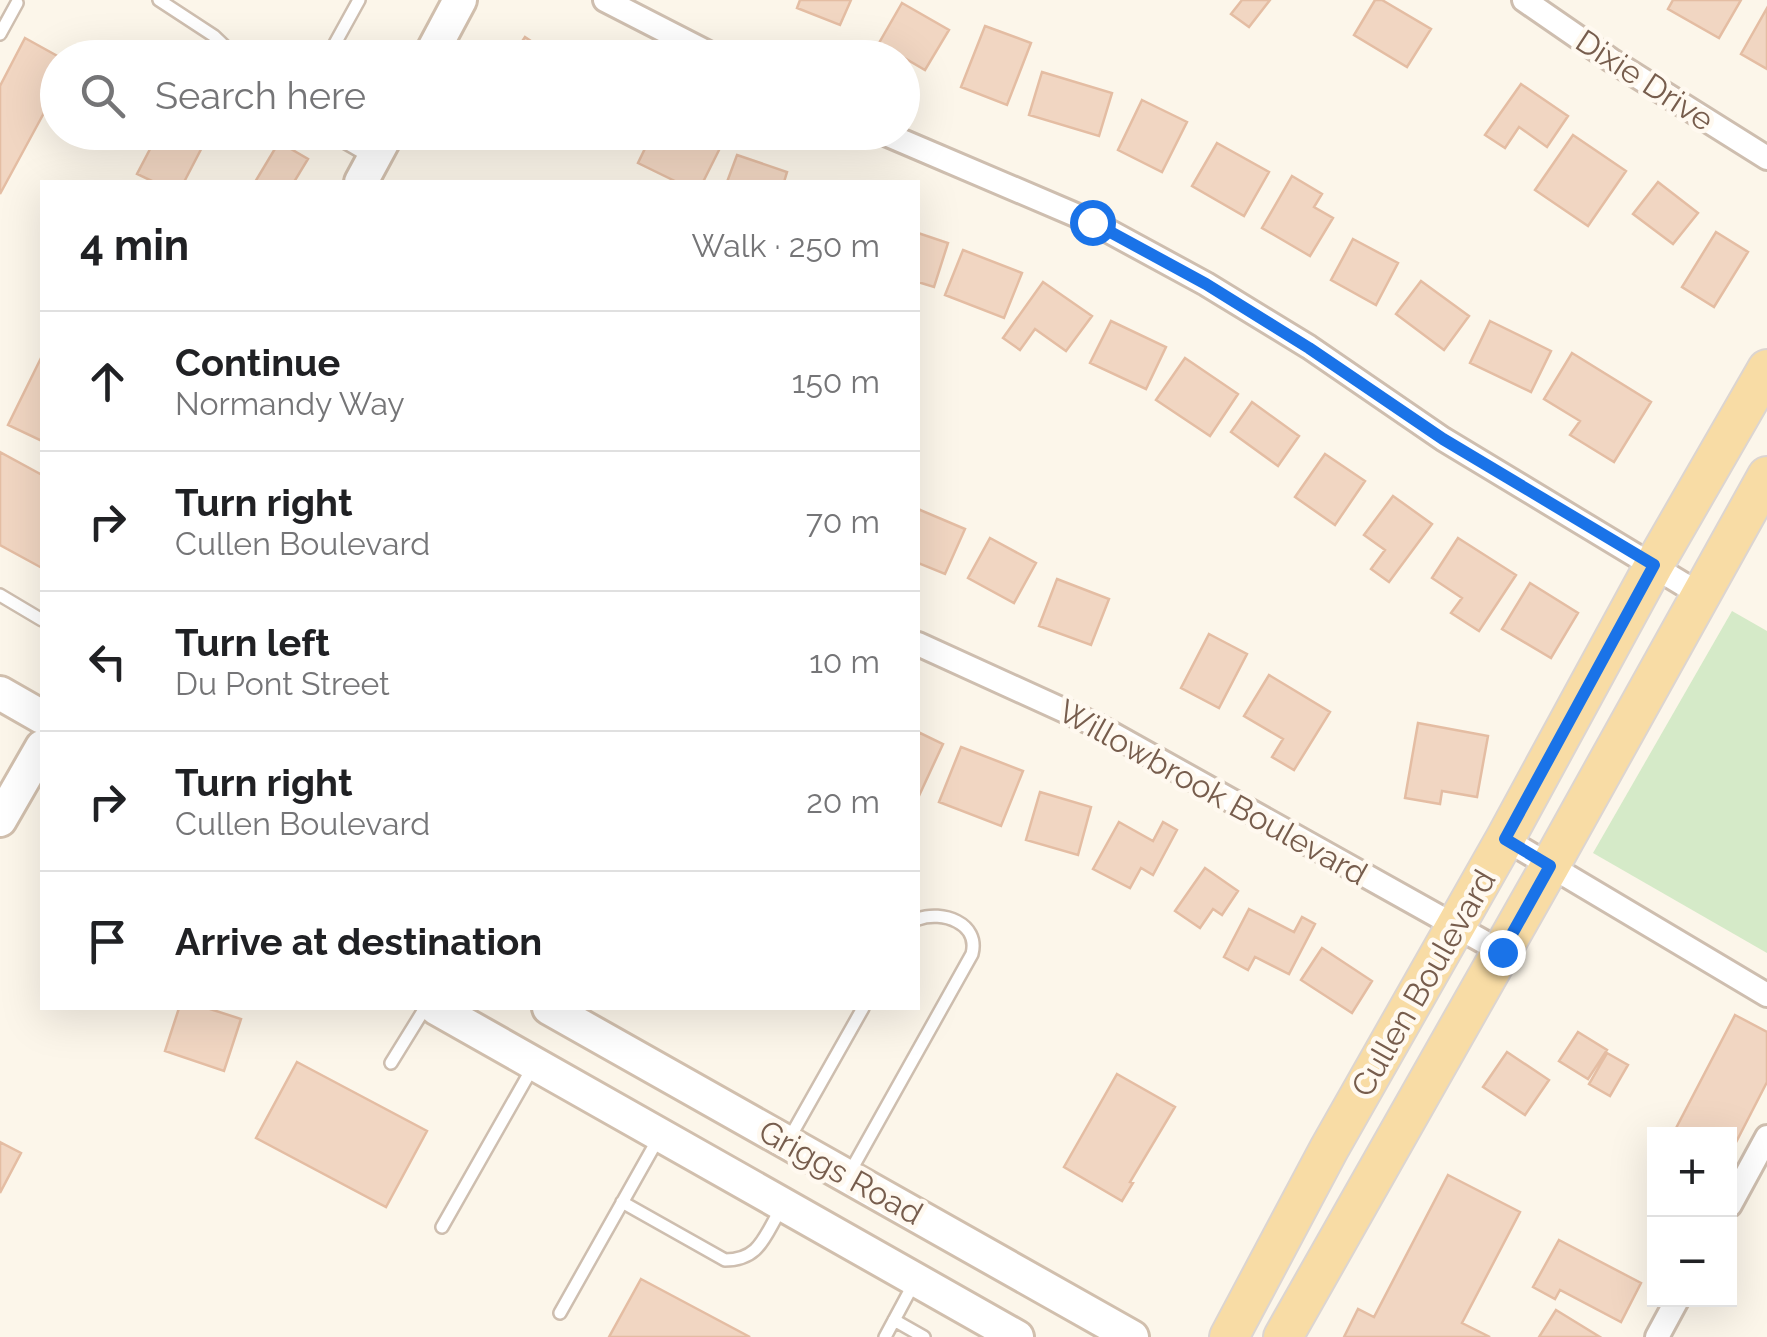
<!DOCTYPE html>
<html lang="en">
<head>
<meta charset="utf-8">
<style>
	:root { --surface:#fff; --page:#f6f6f6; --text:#202124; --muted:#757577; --line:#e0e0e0 }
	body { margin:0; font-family:Raleway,sans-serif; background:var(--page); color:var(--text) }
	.controls { position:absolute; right:30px; bottom:30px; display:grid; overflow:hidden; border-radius:0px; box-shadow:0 10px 40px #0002 }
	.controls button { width:90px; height:90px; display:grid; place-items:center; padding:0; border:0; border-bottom:2px solid var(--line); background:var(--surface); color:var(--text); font:50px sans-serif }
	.stop { position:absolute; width:30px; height:30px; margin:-22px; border:8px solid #1a73e8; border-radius:50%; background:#fff }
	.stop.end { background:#1a73e8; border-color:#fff; box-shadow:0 2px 10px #0008 }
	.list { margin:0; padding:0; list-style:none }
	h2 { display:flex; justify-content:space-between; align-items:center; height:130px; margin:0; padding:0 40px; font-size:42px }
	h2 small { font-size:32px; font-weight:400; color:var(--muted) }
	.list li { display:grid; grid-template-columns:65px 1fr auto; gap:30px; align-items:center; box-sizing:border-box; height:140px; padding:0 40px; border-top:2px solid var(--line) }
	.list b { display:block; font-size:38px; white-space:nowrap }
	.list p { margin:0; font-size:32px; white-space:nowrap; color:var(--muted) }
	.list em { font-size:32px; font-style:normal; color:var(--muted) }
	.icon { flex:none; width:55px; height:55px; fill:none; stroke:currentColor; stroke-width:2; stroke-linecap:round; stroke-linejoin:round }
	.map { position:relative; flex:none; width:1767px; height:1337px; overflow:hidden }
	.search { position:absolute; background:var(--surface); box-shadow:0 10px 40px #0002; left:40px; top:40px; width:880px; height:110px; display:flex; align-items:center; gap:25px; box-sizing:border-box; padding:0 35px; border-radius:55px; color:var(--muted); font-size:38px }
	.panel { position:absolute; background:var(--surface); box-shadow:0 10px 40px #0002; left:40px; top:180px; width:880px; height:830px; border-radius:0px }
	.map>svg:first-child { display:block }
</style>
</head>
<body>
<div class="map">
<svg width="1767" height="1337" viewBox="0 0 1767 1337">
	<rect width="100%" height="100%" fill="#fcf6ea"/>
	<path fill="#d5eac8" d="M 1732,611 L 1767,631 L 1767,953 L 1593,853 Z"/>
	<path fill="#f1d6c2" stroke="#e4bda3" stroke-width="2.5" d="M 800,0 L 851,0 L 840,25 L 797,8 Z
		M 1242,0 L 1270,0 L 1249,27 L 1231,14 Z
		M 1375,0 L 1382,0 L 1431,29 L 1407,67 L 1354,35 Z
		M 1673,0 L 1741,0 L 1719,38 L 1668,9 Z
		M 902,3 L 949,30 L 925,70 L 879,43 Z
		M 1767,8 L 1767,69 L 1741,54 Z
		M 985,26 L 1031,43 L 1007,105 L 961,87 Z
		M 525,37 L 556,58 L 511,58 Z
		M 25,38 L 61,58 L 58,58 L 58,87 L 0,194 L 0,86 Z
		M 1042,72 L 1112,93 L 1099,136 L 1029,115 Z
		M 1521,84 L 1568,116 L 1547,147 L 1519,127 L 1505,148 L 1485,135 Z
		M 1142,100 L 1187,122 L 1162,172 L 1118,150 Z
		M 102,132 L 142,132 L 135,148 Z
		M 159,132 L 210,132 L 184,182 L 154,182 L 137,174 Z
		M 653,132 L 728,132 L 703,182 L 677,182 L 638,163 Z
		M 1573,135 L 1626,171 L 1588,226 L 1535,190 Z
		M 279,142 L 308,159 L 294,182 L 255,182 Z
		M 1217,143 L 1269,172 L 1244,216 L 1192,186 Z
		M 737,155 L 787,172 L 784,182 L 727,182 Z
		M 1292,176 L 1322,194 L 1314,207 L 1333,218 L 1310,256 L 1262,228 Z
		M 1658,182 L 1698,213 L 1673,244 L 1633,214 Z
		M 1716,232 L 1748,252 L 1714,307 L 1682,287 Z
		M 918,233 L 948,243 L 934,287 L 918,282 Z
		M 1353,239 L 1398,263 L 1376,305 L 1331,280 Z
		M 963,250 L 1022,273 L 1004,318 L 945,295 Z
		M 1421,281 L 1469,316 L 1444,350 L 1396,314 Z
		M 1043,282 L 1092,316 L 1066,351 L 1035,329 L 1020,350 L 1003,338 Z
		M 1111,321 L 1166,347 L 1146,389 L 1090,363 Z
		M 1490,321 L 1551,351 L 1531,392 L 1470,363 Z
		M 1572,353 L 1651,402 L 1614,462 L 1570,435 L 1580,421 L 1544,399 Z
		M 42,356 L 42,441 L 8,425 Z
		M 1185,358 L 1238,394 L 1210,436 L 1156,400 Z
		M 1252,402 L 1299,436 L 1278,466 L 1231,432 Z
		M 0,452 L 42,475 L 42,568 L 0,545 Z
		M 1325,454 L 1365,481 L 1335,525 L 1295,497 Z
		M 1393,496 L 1432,524 L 1389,582 L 1371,569 L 1385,550 L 1364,535 Z
		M 918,509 L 965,529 L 945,574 L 918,563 Z
		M 990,538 L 1036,563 L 1014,603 L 968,578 Z
		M 1458,538 L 1516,575 L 1479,631 L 1451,613 L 1462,598 L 1432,578 Z
		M 1057,579 L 1109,599 L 1091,645 L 1039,626 Z
		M 1530,583 L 1578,613 L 1551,658 L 1502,629 Z
		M 1209,634 L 1247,654 L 1219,708 L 1181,688 Z
		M 1269,675 L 1330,712 L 1294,770 L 1272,757 L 1283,739 L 1244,716 Z
		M 1418,723 L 1488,736 L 1477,797 L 1442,791 L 1440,804 L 1405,798 Z
		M 918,732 L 943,744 L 918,798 Z
		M 961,747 L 1023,771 L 1001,826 L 939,802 Z
		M 1040,792 L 1091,807 L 1078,855 L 1026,840 Z
		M 1119,822 L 1153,841 L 1163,822 L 1177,830 L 1153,875 L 1141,868 L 1130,888 L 1093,869 Z
		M 1205,868 L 1238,891 L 1222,915 L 1213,909 L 1200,928 L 1175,911 Z
		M 1249,909 L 1294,932 L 1302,917 L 1315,924 L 1289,974 L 1255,957 L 1248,970 L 1224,957 Z
		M 1322,948 L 1372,981 L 1352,1013 L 1301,980 Z
		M 179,1008 L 207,1008 L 241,1019 L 224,1071 L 165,1051 Z
		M 1735,1015 L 1767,1032 L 1767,1082 L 1730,1154 L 1730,1134 L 1680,1134 L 1674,1132 Z
		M 1578,1032 L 1607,1050 L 1588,1079 L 1559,1061 Z
		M 1507,1052 L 1549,1080 L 1525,1115 L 1483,1087 Z
		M 1607,1053 L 1628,1065 L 1610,1096 L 1589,1084 Z
		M 297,1062 L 427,1131 L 386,1207 L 256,1138 Z
		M 1117,1074 L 1175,1107 L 1130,1182 L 1133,1183 L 1122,1201 L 1064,1167 Z
		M 0,1142 L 21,1153 L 0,1193 Z
		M 1448,1175 L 1520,1212 L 1462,1323 L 1490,1337 L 1344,1337 L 1358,1309 L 1374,1317 Z
		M 1559,1240 L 1641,1283 L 1621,1322 L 1560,1290 L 1555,1299 L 1533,1287 Z
		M 641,1279 L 750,1337 L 609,1337 Z
		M 1556,1310 L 1600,1337 L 1539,1337 Z"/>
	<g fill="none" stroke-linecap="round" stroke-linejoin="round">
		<defs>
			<path id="lane" d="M 159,0 L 214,36 L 237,58
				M 0,34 L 17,3
				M 327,58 L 359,0
				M 327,132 L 370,157
				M 0,595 L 42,620
				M 391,1063 L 425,1008
				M 789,1139 L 863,1008
				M 850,1172 L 972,954 C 980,923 942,910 918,919
				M 622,1202 L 725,1260 C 760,1260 764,1236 781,1209
				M 442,1227 L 534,1065
				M 560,1313 L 658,1139
				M 894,1320 L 924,1337
				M 885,1337 L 914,1283"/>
			<path id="street" d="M 605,0 L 718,58
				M 1524,0 L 1611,60 L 1767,158
				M 881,132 L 1092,222 L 1206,284 L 1309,347 L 1443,439 L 1701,595
				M 918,644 L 1098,726 L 1502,952
				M 1505,839 L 1767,995
				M 1730,1205 L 1767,1137
				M 1657,1337 L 1677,1300"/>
			<path id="secondary" d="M 429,58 L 460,0
				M 361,182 L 388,132
				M 0,693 L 42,717
				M 0,820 L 42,747
				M 436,1008 L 1017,1337
				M 549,1008 L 1132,1337"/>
			<path id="primary" d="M 1229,1337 L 1329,1149 L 1505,839 L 1654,565 L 1767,369
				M 1283,1337 L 1550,866 L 1767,476"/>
		</defs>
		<use href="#lane" stroke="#cebeaf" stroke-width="16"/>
		<use href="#street" stroke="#cebeaf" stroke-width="28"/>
		<use href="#secondary" stroke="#d1bfad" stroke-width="38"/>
		<use href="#primary" stroke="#dcd5d1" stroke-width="42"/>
		<use href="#lane" stroke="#fff" stroke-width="11"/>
		<use href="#street" stroke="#fff" stroke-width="22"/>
		<use href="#secondary" stroke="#fff" stroke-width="32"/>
		<use href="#primary" stroke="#f8dca5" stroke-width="38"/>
	</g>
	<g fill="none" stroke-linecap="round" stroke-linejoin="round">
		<path stroke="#1a73e8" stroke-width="12" d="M 1092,222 L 1206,284 L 1309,348 L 1443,439 L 1654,565 L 1505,839 L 1550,866 L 1502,952"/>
	</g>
	<g text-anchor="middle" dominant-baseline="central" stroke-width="9" stroke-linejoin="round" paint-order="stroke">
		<g font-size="32" fill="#775d4d" stroke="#fff9f0">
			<text transform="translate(1645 80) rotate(33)">Dixie Drive</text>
			<text transform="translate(1213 792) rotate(29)">Willowbrook Boulevard</text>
			<text transform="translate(1423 983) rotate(-60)">Cullen Boulevard</text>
			<text transform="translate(841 1172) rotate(29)">Griggs Road</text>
		</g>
	</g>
</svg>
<div class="controls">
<button>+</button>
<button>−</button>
</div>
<div class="stop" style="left:1092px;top:222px"></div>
<div class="stop end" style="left:1502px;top:952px"></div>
<div class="search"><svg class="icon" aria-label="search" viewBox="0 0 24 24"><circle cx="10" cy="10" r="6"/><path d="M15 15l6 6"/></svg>Search here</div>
<section class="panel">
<h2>4 min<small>Walk · 250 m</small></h2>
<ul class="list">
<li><svg class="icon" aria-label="ahead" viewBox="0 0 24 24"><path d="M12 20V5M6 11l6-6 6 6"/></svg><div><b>Continue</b><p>Normandy Way</p></div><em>150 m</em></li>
<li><svg class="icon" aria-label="right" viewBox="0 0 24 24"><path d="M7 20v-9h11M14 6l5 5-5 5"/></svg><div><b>Turn right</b><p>Cullen Boulevard</p></div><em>70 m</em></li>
<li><svg class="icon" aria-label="left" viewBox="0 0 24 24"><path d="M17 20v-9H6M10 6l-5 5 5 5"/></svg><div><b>Turn left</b><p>Du Pont Street</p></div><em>10 m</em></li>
<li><svg class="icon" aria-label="right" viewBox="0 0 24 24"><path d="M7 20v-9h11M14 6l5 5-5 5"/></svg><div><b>Turn right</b><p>Cullen Boulevard</p></div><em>20 m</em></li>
<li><svg class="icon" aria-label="arrive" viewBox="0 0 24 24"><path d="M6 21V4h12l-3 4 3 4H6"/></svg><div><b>Arrive at destination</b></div></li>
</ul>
</section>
</div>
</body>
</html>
